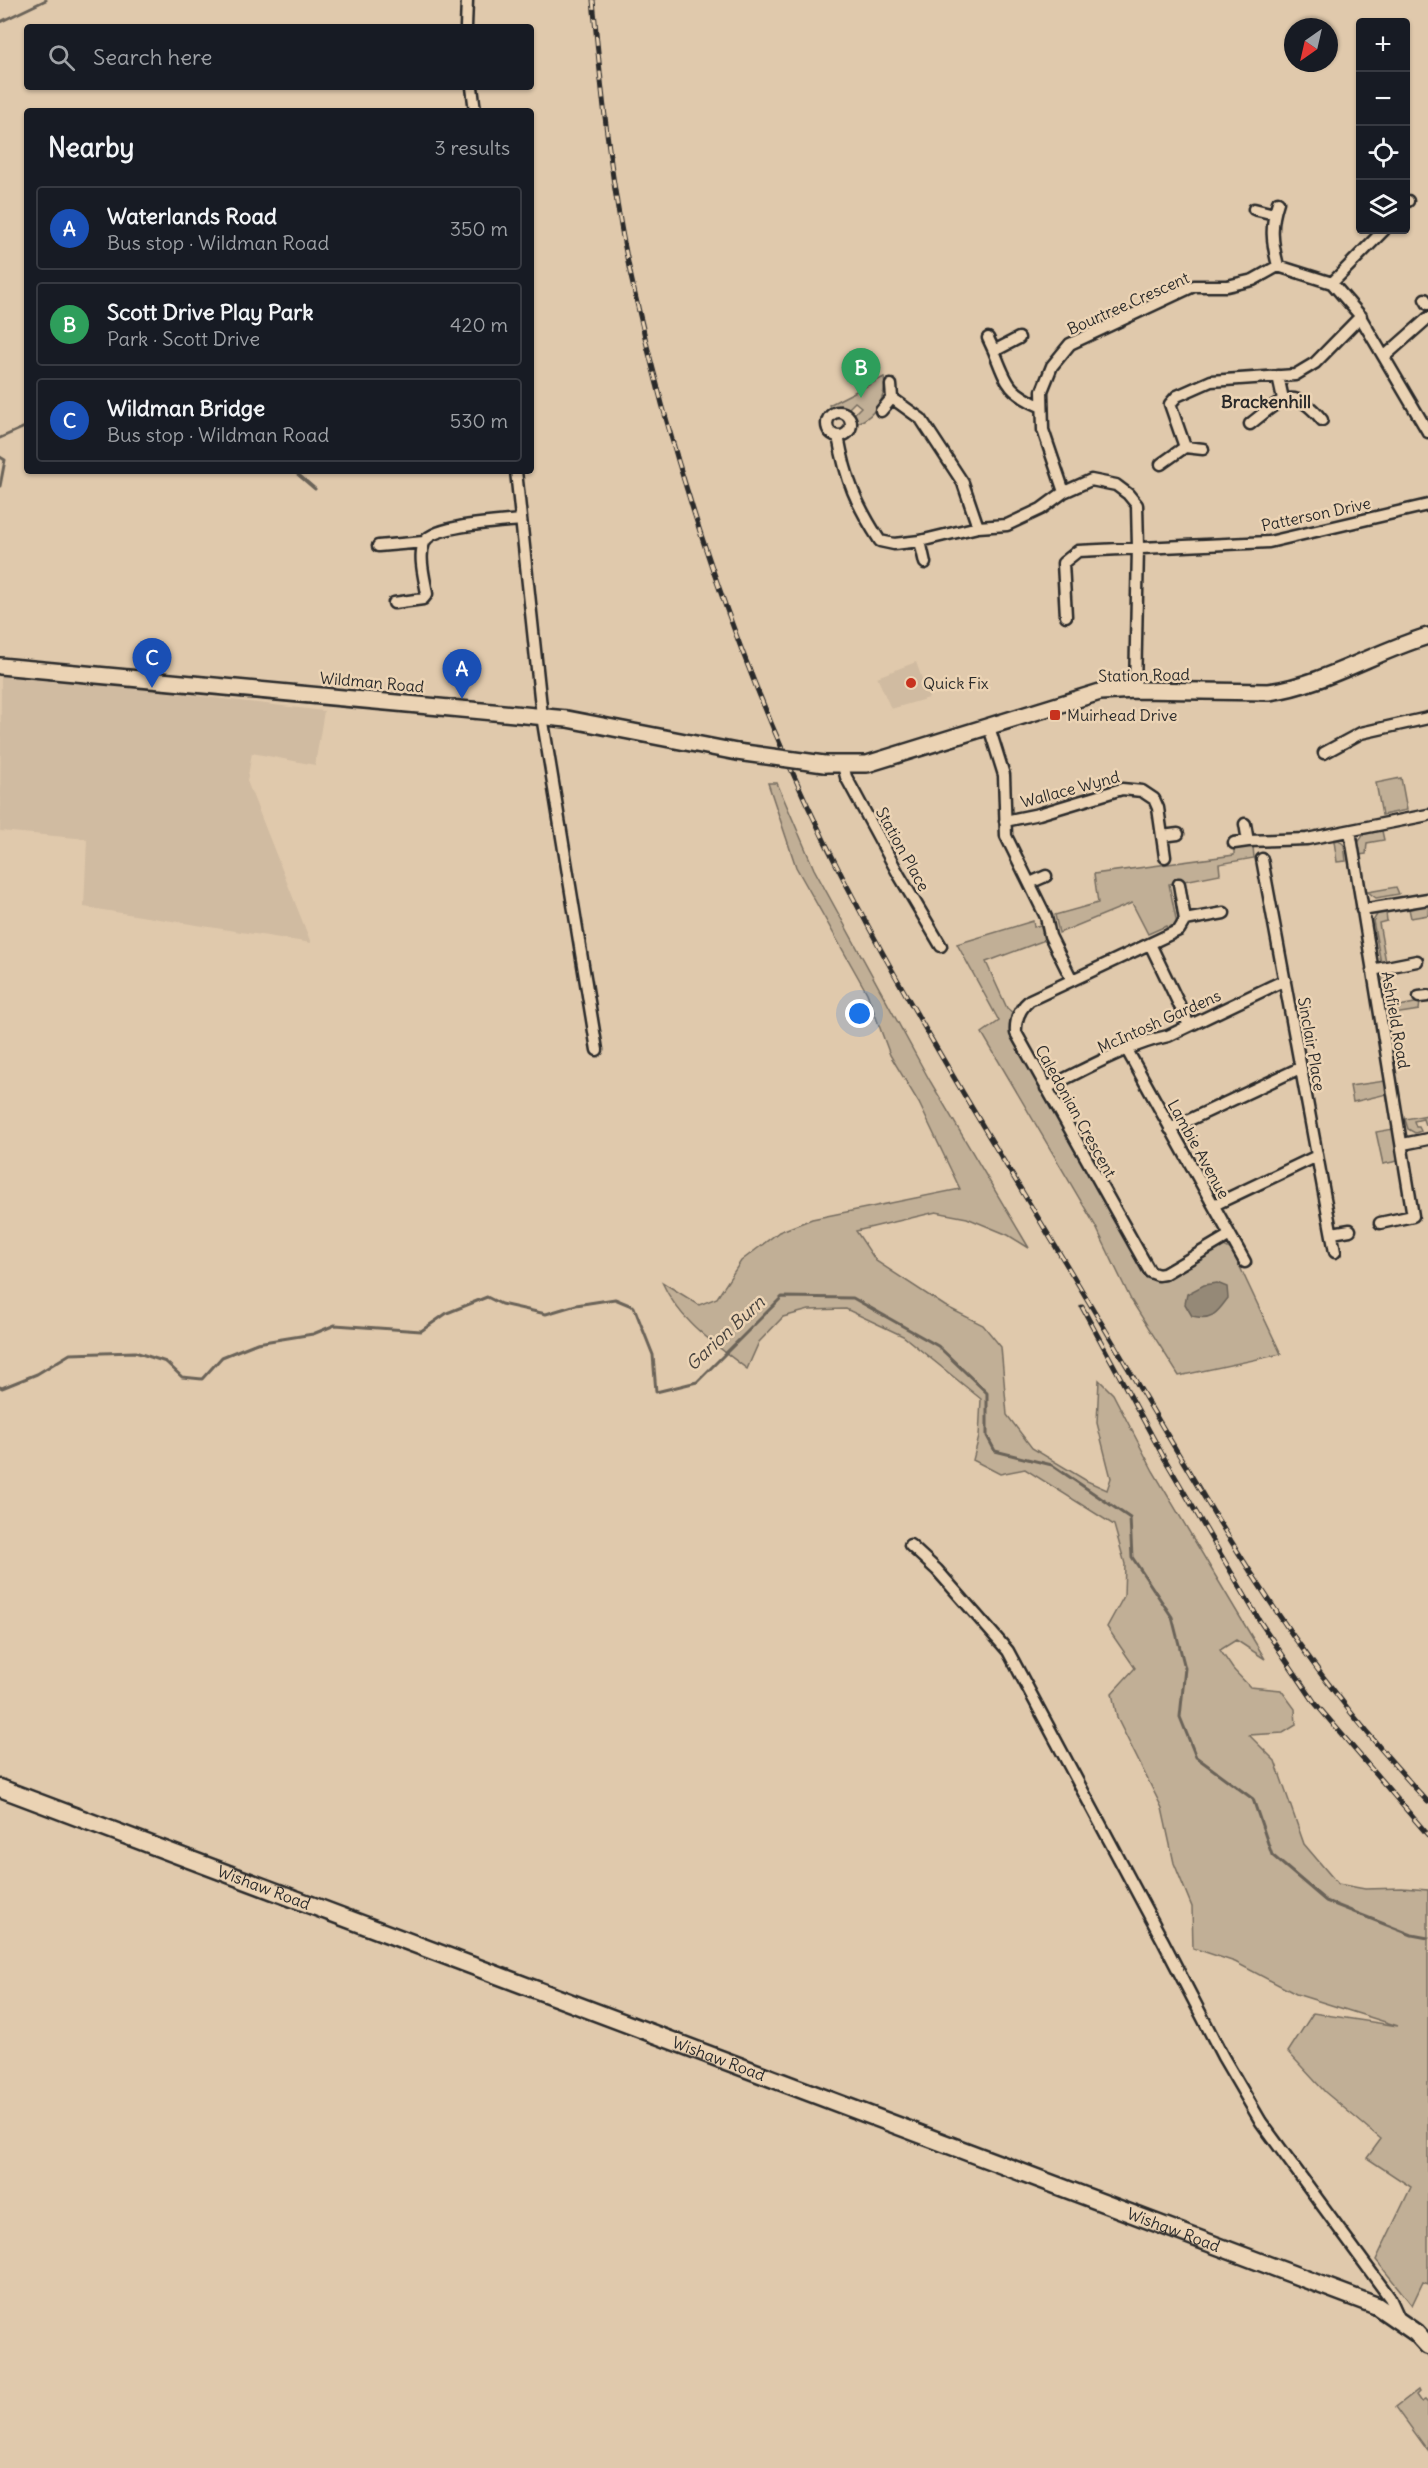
<!DOCTYPE html>
<html lang="en">
<head>
<meta charset="utf-8">
<style>
	:root { --surface:#171b24; --page:#242831; --text:#f1f3f6; --muted:#9ea1a6; --line:#363941; --accent:#2563eb }
	body { margin:0; font-family:Delius,sans-serif; background:var(--page); color:var(--text) }
	.controls { position:absolute; right:18px; top:18px; display:grid; overflow:hidden; border-radius:6px; box-shadow:0 2px 4px #0004 }
	.controls button { width:54px; height:54px; display:grid; place-items:center; padding:0; border:0; border-bottom:2px solid var(--line); background:var(--surface); color:var(--text); font:30px sans-serif }
	.compass { position:absolute; left:1284px; top:18px; width:54px; height:54px; border-radius:50%; background:var(--surface); box-shadow:0 2px 4px #0004; rotate:214deg }
	.you { position:absolute; left:860px; top:1014px; width:21px; height:21px; margin:-15px; border:4px solid #fff; border-radius:50%; background:#1a73e8; box-shadow:0 0 0 9px #1a73e833 }
	.badge { display:grid; place-items:center; width:39px; height:39px; border-radius:50%; background:var(--accent); color:#fff; font-size:20px; font-weight:700 }
	.pin { position:absolute; translate:-50% -50px; filter:drop-shadow(0 2px 3px #0008) }
	.pin::after { content:''; position:absolute; top:32px; width:21px; height:18px; background:inherit; clip-path:polygon(0 0,100% 0,50% 100%) }
	.list { margin:0; padding:0; list-style:none }
	h2 { display:flex; justify-content:space-between; align-items:center; height:78px; margin:0; padding:0 24px; font-size:26px }
	h2 small { font-size:20px; font-weight:400; color:var(--muted) }
	.list li { display:grid; grid-template-columns:39px 1fr auto; gap:18px; align-items:center; box-sizing:border-box; height:84px; margin:0 12px 12px; padding:0 12px; border:2px solid var(--line); border-radius:6px }
	.list b { display:block; font-size:22px; white-space:nowrap }
	.list p { margin:0; font-size:20px; white-space:nowrap; color:var(--muted) }
	.list em { font-size:20px; font-style:normal; color:var(--muted) }
	.icon { flex:none; width:33px; height:33px; fill:none; stroke:currentColor; stroke-width:2; stroke-linecap:round; stroke-linejoin:round }
	.map { position:relative; flex:none; width:1428px; height:2468px; overflow:hidden }
	.search { position:absolute; background:var(--surface); box-shadow:0 2px 4px #0004; left:24px; top:24px; width:510px; height:66px; display:flex; align-items:center; gap:15px; box-sizing:border-box; padding:0 21px; border-radius:6px; color:var(--muted); font-size:22px }
	.panel { position:absolute; background:var(--surface); box-shadow:0 2px 4px #0004; left:24px; top:108px; width:510px; height:366px; border-radius:6px }
	.map>svg:first-child { display:block }
</style>
</head>
<body>
<div class="map">
<svg width="1428" height="2468" viewBox="0 0 1428 2468">
	<rect width="100%" height="100%" fill="#e0c9ac"/>
	<filter id="ink" filterUnits="userSpaceOnUse"><feTurbulence type="fractalNoise" baseFrequency=".0167" numOctaves="2"/><feDisplacementMap in="SourceGraphic" scale="12" xChannelSelector="R" yChannelSelector="G"/><feConvolveMatrix kernelMatrix="1 2 1 2 8 2 1 2 1" color-interpolation-filters="sRGB"/></filter>
	<g filter="url(#ink)">
		<path fill="#d0bba1" d="M 916,662 L 929,698 L 891,709 L 877,677 Z
			M 1,672 L 324,711 L 315,765 L 252,753 L 247,781 L 311,943 L 84,907 L 87,839 L 0,831 Z"/>
		<path fill="#c1af96" stroke="#766d60" stroke-width="1.5" d="M 884,377 C 887,397 876,415 858,423 L 855,413 L 861,407 L 855,402 L 849,408 L 840,405 L 830,408 L 829,405 Z
			M 1401,778 L 1407,810 L 1382,815 L 1376,783 Z
			M 768,783 L 777,783 L 814,869 L 930,1081 L 1029,1248 L 1008,1235 L 967,1218 L 936,1212 L 856,1231 L 876,1261 L 945,1306 L 983,1325 L 1001,1347 L 1007,1415 L 1032,1448 L 1087,1481 L 1107,1490 L 1111,1478 L 1097,1423 L 1099,1380 L 1113,1394 L 1153,1471 L 1265,1659 L 1236,1640 L 1220,1650 L 1233,1669 L 1250,1687 L 1281,1690 L 1295,1709 L 1296,1725 L 1283,1733 L 1249,1735 L 1275,1761 L 1304,1844 L 1338,1884 L 1365,1889 L 1402,1888 L 1428,1890 L 1428,2284 L 1423,2282 L 1412,2305 L 1376,2260 L 1411,2187 L 1367,2158 L 1381,2139 L 1325,2092 L 1288,2052 L 1313,2013 L 1398,2026 L 1296,1994 L 1235,1962 L 1193,1948 L 1192,1907 L 1174,1863 L 1162,1808 L 1117,1718 L 1112,1693 L 1135,1668 L 1107,1627 L 1124,1596 L 1125,1564 L 1114,1525 L 1025,1469 L 1000,1474 L 973,1460 L 979,1437 L 981,1399 L 903,1336 L 846,1309 L 809,1310 L 783,1317 L 759,1342 L 747,1369 C 715,1344 679,1321 662,1282 L 699,1305 L 717,1298 L 741,1261 L 779,1232 L 812,1219 L 960,1189 L 919,1103 L 890,1055 L 867,993 L 796,867 Z
			M 1382,831 L 1384,840 L 1367,843 L 1366,854 L 1359,855 L 1357,844 L 1364,834 Z
			M 1339,840 L 1344,845 L 1346,861 L 1337,862 L 1334,841 Z
			M 1253,846 L 1254,858 L 1219,864 L 1220,874 L 1169,884 L 1177,924 L 1168,929 L 1166,926 L 1148,934 L 1132,903 L 1059,933 L 1055,915 L 1098,903 L 1094,874 L 1234,855 L 1234,849 Z
			M 1396,887 L 1399,894 L 1376,898 L 1368,892 Z
			M 1428,905 L 1428,915 L 1411,918 L 1409,909 Z
			M 1386,912 L 1387,921 L 1379,923 L 1386,962 L 1381,963 L 1373,921 L 1378,913 Z
			M 1033,921 L 1034,927 L 1040,925 L 1045,940 L 986,962 L 1007,1008 L 1014,1014 L 1012,1033 L 1017,1047 L 1143,1271 L 1150,1279 L 1159,1280 L 1222,1245 L 1232,1250 L 1281,1354 L 1179,1376 L 1131,1300 L 1095,1225 L 982,1033 L 999,1021 L 957,944 Z
			M 1388,972 L 1394,1007 L 1420,1002 L 1419,1010 L 1388,1015 L 1381,973 Z
			M 1385,1081 L 1387,1094 L 1353,1102 L 1350,1086 Z
			M 1428,1115 L 1428,1124 L 1425,1125 L 1423,1119 L 1414,1121 L 1416,1127 L 1419,1127 L 1421,1131 L 1415,1133 L 1408,1129 L 1405,1119 Z
			M 1393,1129 L 1398,1161 L 1383,1164 L 1376,1132 Z
			M 1418,2390 L 1419,2392 L 1416,2395 L 1421,2402 L 1425,2400 L 1428,2403 L 1428,2451 L 1396,2407 Z"/>
		<path fill="#958977" stroke="#6b6359" stroke-width="1.5" d="M 1217,1283 L 1227,1287 L 1228,1298 C 1217,1313 1212,1321 1192,1316 L 1185,1304 L 1187,1294 L 1204,1285 Z"/>
		<g fill="none" stroke-linecap="round" stroke-linejoin="round">
			<path stroke="#6b6359" stroke-width="3" d="M 0,22 L 46,0
				M 0,438 L 27,426
				M 0,457 L 5,460 L 0,486
				M 294,471 L 315,489
				M 0,1387 L 2,1388 L 37,1374 L 70,1354 L 135,1352 L 166,1362 L 182,1377 L 202,1379 L 222,1357 L 257,1343 L 313,1334 L 335,1325 L 421,1331 L 447,1313 L 487,1297 L 501,1304 L 546,1314 L 576,1305 L 615,1299 L 634,1307 L 653,1355 L 656,1392 L 697,1382 L 782,1297 L 853,1298 L 938,1346 L 987,1393 L 987,1436 L 995,1451 L 1052,1465 L 1130,1518 L 1132,1557 L 1172,1617 L 1185,1668 L 1180,1717 L 1196,1757 L 1253,1799 L 1272,1855 L 1326,1901 L 1412,1935 L 1428,1938"/>
			<defs>
				<path id="minor" d="M 466,27 L 467,0
					M 472,87 L 475,111
					M 1406,201 L 1408,201
					M 1254,209 L 1274,214
					M 1278,266 C 1272,242 1270,226 1278,202
					M 1332,283 L 1384,230
					M 1425,299 L 1428,304
					M 988,338 L 994,351
					M 1019,338 L 994,351 C 1007,384 1008,392 1042,407
					M 1385,356 L 1428,318
					M 1278,376 L 1283,399
					M 891,385 L 892,398
					M 881,411 L 892,398 L 921,419 L 963,483 L 978,527
					M827 424a12 12 0 1 1 24 0a12 12 0 1 1-24 0Z
					M 1250,424 C 1280,401 1292,383 1322,420
					M 838,436 C 846,480 856,504 880,541 L 894,544 L 920,541 L 978,527 L 1007,525 L 1041,509 L 1064,492 L 1091,480 L 1116,485 L 1128,494 L 1137,505 L 1138,547 L 1135,690
					M 1185,447 L 1170,404 L 1177,396 L 1211,381 L 1295,375 L 1315,363 L 1361,316
					M 1161,464 L 1185,447 L 1203,449
					M 516,471 L 542,716 L 597,1050
					M 1064,492 L 1043,430 L 1042,391 L 1052,366 L 1070,344 L 1194,286 L 1227,286 L 1253,280 L 1278,266 L 1332,283 L 1358,313 L 1428,432
					M 920,541 L 925,563
					M 378,546 L 424,542
					M 394,603 L 423,599 L 427,594 C 425,580 418,557 424,543 C 430,525 502,522 520,520
					M 1066,616 L 1063,563 L 1078,551 L 1269,542 L 1428,505
					M 989,727 L 1004,775 L 1006,836 L 1046,917 L 1050,936 L 1072,980
					M 1324,753 L 1361,733 L 1428,718
					M 843,765 L 846,777 L 899,875 L 941,946
					M 1005,821 L 1039,814 L 1122,789 L 1142,791 L 1154,799 L 1158,808 L 1165,857
					M 1245,824 L 1248,841 L 1307,839 L 1428,815
					M 1350,831 L 1413,1216 L 1380,1223
					M 1162,836 L 1178,834
					M 1234,843 L 1248,841
					M 1262,859 L 1335,1252
					M 1030,883 L 1046,876
					M 1179,884 L 1185,920 L 1179,930 L 1030,1000 C 1019,1009 1015,1020 1016,1033 L 1150,1272 L 1158,1275 L 1164,1274 L 1230,1235
					M 1362,910 L 1428,899
					M 1185,920 L 1224,913
					M 1150,944 L 1189,1025
					M 1372,970 L 1417,961
					M 1419,997 L 1428,996
					M 1127,1050 L 1245,1262
					M 1046,1088 C 1085,1070 1126,1045 1168,1036 L 1285,980
					M 1170,1129 L 1300,1068
					M 1403,1144 L 1428,1139
					M 1214,1205 L 1317,1156
					M 1332,1233 L 1350,1230
					M 910,1545 L 937,1570 L 1008,1651 L 1163,1941 L 1223,2057 L 1261,2122 L 1390,2298 L 1400,2320"/>
				<path id="secondary" d="M 0,666 L 567,719 L 737,752
					M 824,764 L 867,764 L 1100,692 L 1135,690 L 1269,692 C 1325,684 1374,652 1428,636"/>
				<g id="primary">
					<path id="s1" d="M 0,1788 L 1377,2306 L 1416,2333 L 1428,2346"/>
				</g>
			</defs>
			<use href="#minor" stroke="#2b2b2b" stroke-width="15"/>
			<use href="#secondary" stroke="#2b2b2b" stroke-width="20"/>
			<use href="#primary" stroke="#2b2b2b" stroke-width="21"/>
			<use href="#minor" stroke="#ebd3b4" stroke-width="10"/>
			<use href="#secondary" stroke="#ebd3b4" stroke-width="15"/>
			<use href="#primary" stroke="#ebd3b4" stroke-width="16"/>
			<defs>
				<path id="rail" d="M 593,0 C 602,97 612,195 634,290 C 676,479 741,671 826,844 C 905,1005 1002,1156 1093,1309 C 1159,1419 1221,1532 1294,1637 C 1335,1695 1380,1750 1428,1802
					M 1082,1307 L 1163,1456 L 1261,1623 L 1315,1703 L 1428,1835"/>
			</defs>
			<use href="#rail" stroke="#2b2b2b" stroke-width="5"/>
			<use href="#rail" stroke="#ebd3b4" stroke-width="3" stroke-dasharray="9" stroke-linecap="butt"/>
			<defs>
				<path id="secondary-bridge" d="M 737,752 L 824,764"/>
			</defs>
			<use href="#secondary-bridge" stroke="#2b2b2b" stroke-width="20" stroke-linecap="butt"/>
			<use href="#secondary-bridge" stroke="#ebd3b4" stroke-width="15"/>
		</g>
	</g>
	<g fill="#c8321e" stroke="#ebd3b4" stroke-width="2">
		<circle cx="911" cy="683" r="6"/>
		<rect x="1049" y="709" width="12" height="12" rx="3"/>
	</g>
	<g text-anchor="middle" dominant-baseline="central" stroke-width="5" stroke-linejoin="round" paint-order="stroke">
		<g font-size="16" fill="#2b2b2b" stroke="#ebd3b4">
			<text transform="translate(1128 303) rotate(-24)">Bourtree Crescent</text>
			<text transform="translate(1316 514) rotate(-12)">Patterson Drive</text>
			<text transform="translate(1144 675) rotate(-1)">Station Road</text>
			<text transform="translate(372 682) rotate(5)">Wildman Road</text>
			<text transform="translate(1070 789) rotate(-15)">Wallace Wynd</text>
			<text transform="translate(903 849) rotate(61)">Station Place</text>
			<text transform="translate(1396 1020) rotate(80)">Ashfield Road</text>
			<text transform="translate(1159 1021) rotate(-24)">McIntosh Gardens</text>
			<text transform="translate(1312 1044) rotate(80)">Sinclair Place</text>
			<text transform="translate(1076 1111) rotate(61)">Caledonian Crescent</text>
			<text transform="translate(1199 1149) rotate(61)">Lambie Avenue</text>
			<text stroke="none"><textPath href="#s1" startOffset="282">Wishaw Road</textPath></text>
			<text stroke="none"><textPath href="#s1" startOffset="768">Wishaw Road</textPath></text>
			<text stroke="none"><textPath href="#s1" startOffset="1254">Wishaw Road</textPath></text>
		</g>
		<g font-size="16" fill="#2b2b2b" stroke="#ebd3b4" text-anchor="start">
			<text x="923" y="683">Quick Fix</text>
			<text x="1067" y="715">Muirhead Drive</text>
		</g>
		<g font-size="18" font-weight="bold" fill="#2b2b2b" stroke="#ebd3b4">
			<text x="1266" y="401">Brackenhill</text>
		</g>
		<g font-size="18" font-style="italic" fill="#46423e" stroke="#ebd3b4">
			<text transform="translate(725 1333) rotate(-43)">Garion Burn</text>
		</g>
	</g>
</svg>
<div class="controls">
<button>+</button>
<button>−</button>
<button><svg class="icon" aria-label="locate" viewBox="0 0 24 24"><circle cx="12" cy="12" r="6"/><path d="M12 2v4M12 18v4M2 12h4M18 12h4"/></svg></button>
<button><svg class="icon" aria-label="layers" viewBox="0 0 24 24"><path d="M12 4l9 5-9 5-9-5zM3 14l9 5 9-5"/></svg></button>
</div>
<svg class="compass" viewBox="-18 -18 36 36"><path d="M0-13l5 13h-10z" fill="#e53935"/><path d="M0 13l5-13h-10z" fill="#9ea1a6"/></svg>
<div class="you"></div>
<div class="pin badge" style="left:462px;top:699px;background:#1a4fb4">A</div>
<div class="pin badge" style="left:861px;top:398px;background:#2e9e5b">B</div>
<div class="pin badge" style="left:152px;top:688px;background:#1a4fb4">C</div>
<div class="search"><svg class="icon" aria-label="search" viewBox="0 0 24 24"><circle cx="10" cy="10" r="6"/><path d="M15 15l6 6"/></svg>Search here</div>
<section class="panel">
<h2>Nearby<small>3 results</small></h2>
<ul class="list">
<li><span class="badge" style="background:#1a4fb4">A</span><div><b>Waterlands Road</b><p>Bus stop · Wildman Road</p></div><em>350 m</em></li>
<li><span class="badge" style="background:#2e9e5b">B</span><div><b>Scott Drive Play Park</b><p>Park · Scott Drive</p></div><em>420 m</em></li>
<li><span class="badge" style="background:#1a4fb4">C</span><div><b>Wildman Bridge</b><p>Bus stop · Wildman Road</p></div><em>530 m</em></li>
</ul>
</section>
</div>
</body>
</html>
